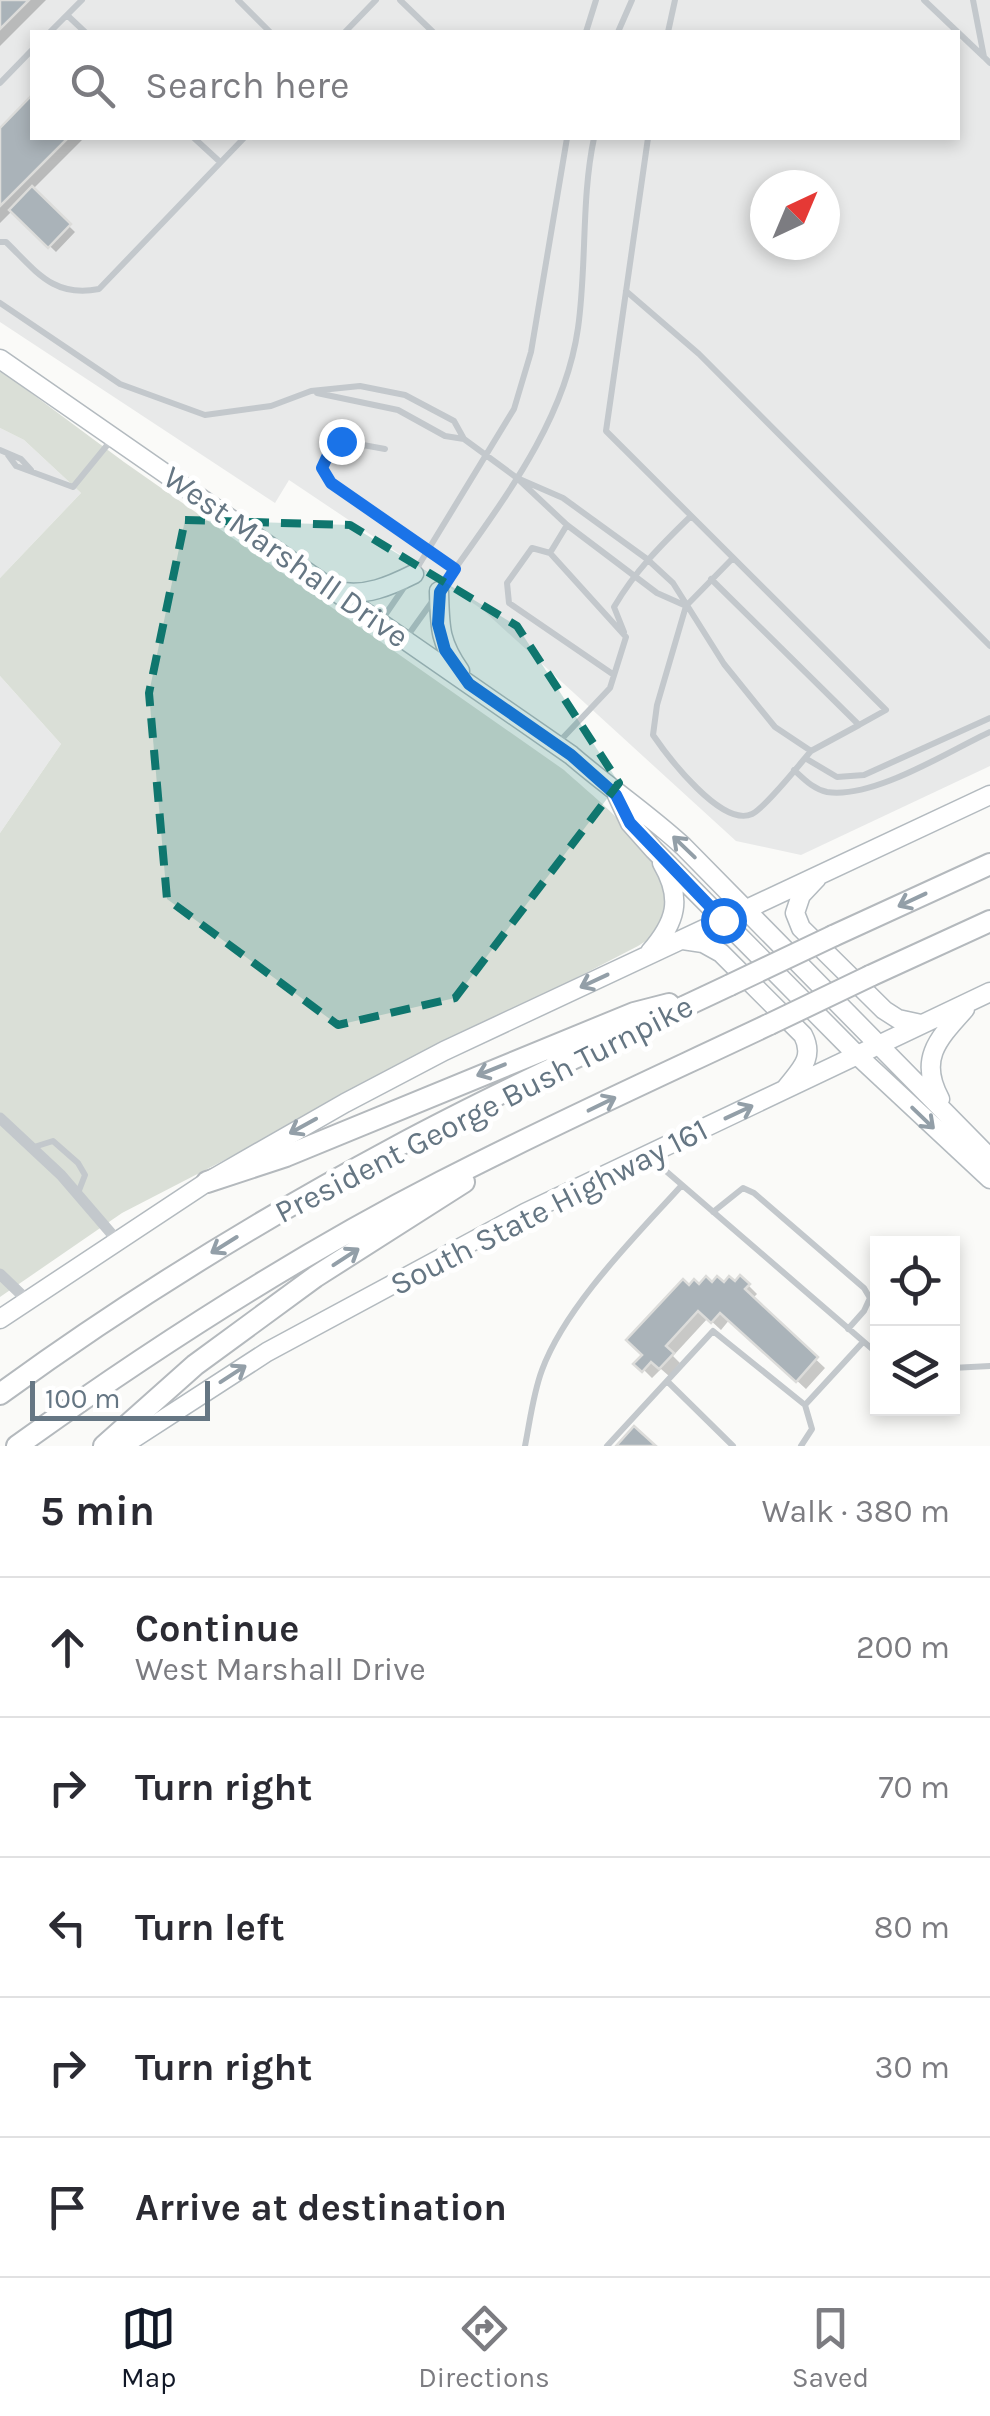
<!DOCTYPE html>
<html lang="en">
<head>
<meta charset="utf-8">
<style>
	:root { --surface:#fff; --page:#f7f7f7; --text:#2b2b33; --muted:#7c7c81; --line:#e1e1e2; --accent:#111827 }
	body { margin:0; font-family:Karla,sans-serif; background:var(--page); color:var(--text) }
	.controls { position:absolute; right:30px; bottom:30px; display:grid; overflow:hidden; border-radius:0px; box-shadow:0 5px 15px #0003 }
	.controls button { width:90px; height:90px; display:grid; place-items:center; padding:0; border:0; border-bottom:2px solid var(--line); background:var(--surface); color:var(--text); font:50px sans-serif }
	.compass { position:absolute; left:750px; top:170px; width:90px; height:90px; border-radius:50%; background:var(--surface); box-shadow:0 5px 15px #0003; rotate:44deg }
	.scale { position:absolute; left:30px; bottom:25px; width:180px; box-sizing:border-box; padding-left:10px; border:5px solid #657683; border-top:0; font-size:28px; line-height:35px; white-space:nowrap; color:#657683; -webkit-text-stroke:8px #fff; paint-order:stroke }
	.stop { position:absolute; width:30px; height:30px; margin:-22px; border:8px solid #1a73e8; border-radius:50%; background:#fff }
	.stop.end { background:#1a73e8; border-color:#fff; box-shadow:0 2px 10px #0008 }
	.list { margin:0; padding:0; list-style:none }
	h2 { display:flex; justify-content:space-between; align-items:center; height:130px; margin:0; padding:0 40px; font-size:42px }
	h2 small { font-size:32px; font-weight:400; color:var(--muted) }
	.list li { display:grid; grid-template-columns:65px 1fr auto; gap:30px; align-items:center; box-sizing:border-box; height:140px; padding:0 40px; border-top:2px solid var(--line) }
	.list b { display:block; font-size:38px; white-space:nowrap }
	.list p { margin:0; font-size:32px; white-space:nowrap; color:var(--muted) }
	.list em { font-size:32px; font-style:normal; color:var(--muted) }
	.icon { flex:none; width:55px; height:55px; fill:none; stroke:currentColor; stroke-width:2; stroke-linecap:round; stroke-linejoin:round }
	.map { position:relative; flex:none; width:990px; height:1446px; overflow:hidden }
	.search { position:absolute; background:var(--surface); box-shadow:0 5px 15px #0003; left:30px; right:30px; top:30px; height:110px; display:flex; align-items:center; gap:25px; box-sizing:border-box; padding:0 35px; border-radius:0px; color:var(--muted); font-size:38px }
	.sheet { height:830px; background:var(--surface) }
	nav { display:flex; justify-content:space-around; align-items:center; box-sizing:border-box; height:140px; border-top:2px solid var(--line); background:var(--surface); font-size:28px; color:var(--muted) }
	nav a { display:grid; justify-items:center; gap:5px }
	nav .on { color:var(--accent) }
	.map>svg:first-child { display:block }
</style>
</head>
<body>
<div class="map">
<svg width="990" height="1446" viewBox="0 0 990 1446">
	<rect width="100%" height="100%" fill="#fafaf8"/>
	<path fill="#e8e9e9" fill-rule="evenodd" d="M 0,0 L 990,0 L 990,766 L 801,855 L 736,841 L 483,610 L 289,480 L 275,503 L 0,322 ZM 32,32 L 958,32 L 958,138 L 32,138 ZM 765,185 L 825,185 L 825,245 L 765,245 Z
		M 0,428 L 24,440 L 81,493 L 0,578 Z
		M 0,676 L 61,744 L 0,833 Z"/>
	<path fill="#dadfd7" d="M 0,370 L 124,462 L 564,770 C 600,803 698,876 657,932 C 654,937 644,942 638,946 L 122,1213 L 0,1297 L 0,833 L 61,744 L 0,676 L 0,578 L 81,493 L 24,440 L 0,428 Z"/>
	<path fill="#0003" d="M 0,0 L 46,0 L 0,46 Z
		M 32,98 L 32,138 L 84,138 L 32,190 L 75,232 L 56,252 L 13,210 L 0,223 L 0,131 Z
		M 741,1278 L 757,1294 L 752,1299 L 825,1368 L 806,1389 L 730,1319 L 721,1330 L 708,1318 L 673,1356 L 680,1363 L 669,1376 L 661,1369 L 652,1378 L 637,1363 L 689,1288 L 735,1284 Z"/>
	<path fill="#aab3b9" stroke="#dcdcda" stroke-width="2.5" d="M 0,0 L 29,0 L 0,29 Z
		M 32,95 L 32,138 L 68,138 L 0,206 L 0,128 Z
		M 32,186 L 71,224 L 48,248 L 9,210 Z
		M 740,1275 L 750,1284 L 745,1289 L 818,1357 L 796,1382 L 720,1313 L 711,1323 L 698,1311 L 666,1346 L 674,1353 L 659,1369 L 651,1362 L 642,1372 L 633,1364 L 642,1355 L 626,1340 L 683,1279 L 689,1285 L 694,1279 L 699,1284 L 706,1276 L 712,1282 L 717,1276 L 724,1282 L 729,1276 L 735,1281 Z
		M 634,1426 L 656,1446 L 616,1446 Z"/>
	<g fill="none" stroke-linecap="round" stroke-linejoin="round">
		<defs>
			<path id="secondary" d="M 0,359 L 571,755 C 608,787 647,813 683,846 L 990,1158
				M 338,591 C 365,597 390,586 414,574
				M 439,591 C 440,627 439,641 460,671
				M 617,795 L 630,823 L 654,850 L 857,1055 L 990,1179
				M 817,878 L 801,895 L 795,913 L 801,928 L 884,1010 L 898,1019 L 921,1024
				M 683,940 L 703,943 L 721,953 L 803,1035 C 815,1058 800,1070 786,1088
				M 650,952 C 676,922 683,899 662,863
				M 940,1099 C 918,1059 938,1039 965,1009
				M 0,1319 L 207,1182 L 345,1103 L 444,1051 L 990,795
				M 122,1446 L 267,1352 L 525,1213 L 990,992"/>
			<path id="highway" d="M 833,936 L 990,864
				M 870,976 L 990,921
				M 207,1182 L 286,1156 L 634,1013 L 669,1004
				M 0,1394 C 125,1303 258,1221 394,1148 C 504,1089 618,1038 730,985
				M 17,1446 C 152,1349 293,1258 441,1182 C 549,1126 660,1076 770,1024
				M 104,1446 L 195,1365 L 315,1277 L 464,1182"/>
		</defs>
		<use href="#secondary" stroke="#b3babf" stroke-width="21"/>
		<use href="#highway" stroke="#b4b9bd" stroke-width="24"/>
		<path stroke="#c3c8cc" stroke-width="6" d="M 238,0 L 270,32
			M 400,0 L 433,32
			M 924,0 L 984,57
			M 973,0 L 984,57 L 990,63
			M 67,15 L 85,32
			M 50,32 L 82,0
			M 345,32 L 376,0
			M 586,32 L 596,0
			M 618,32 L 632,0
			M 668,32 L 675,0
			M 0,83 L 32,50
			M 194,138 L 219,161
			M 648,138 L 606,431 L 886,710 L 859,725
			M 0,242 L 6,242 C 36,271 53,298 99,289 L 244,138
			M 626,291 L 699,354 L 990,646
			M 0,303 L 120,384 L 205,415 L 271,406 L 311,391 L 360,386 L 405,395 L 454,421 L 464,439
			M 317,393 L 398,410 L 445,436 L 464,439 L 517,478 L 567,525 L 657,593 L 684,605
			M 385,449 L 341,441 L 333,445 L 322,469 L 331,483 L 455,569
			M 0,450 L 21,459 L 31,470
			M 8,455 L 16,466 L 73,487 L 113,438
			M 517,478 L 563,498 L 647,559 L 673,583 L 724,664 L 775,727 L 811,751 L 859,725 L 711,579
			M 550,553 L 567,525
			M 733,558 L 686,606 L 657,705 L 653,735 C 668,757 722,828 752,814 C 765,808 799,765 811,751
			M 414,573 L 514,409 L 531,352 L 567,138
			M 441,589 C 496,509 564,427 578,328 C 587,265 581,199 594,138
			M 381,621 L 407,583
			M 624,632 L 614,607 C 635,571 661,545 691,516
			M 406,638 L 434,599
			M 557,744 L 610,688 L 626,637 L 550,553 L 532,548 L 507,583 L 509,603 L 614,675
			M 805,758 L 837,777 L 864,775 L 990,718
			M 794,770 C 804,779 813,789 827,792 C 874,799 947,752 990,732
			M 34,1147 L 53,1141 L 78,1163 L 85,1175 L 78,1193
			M 652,1159 L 878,1354
			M 713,1212 L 743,1188 L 754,1193 L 864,1288 L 870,1298 L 864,1311 L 848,1329
			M 952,1368 L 990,1366
			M 667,1381 L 733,1446
			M 525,1446 C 530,1421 533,1394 542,1370 C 566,1305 636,1236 682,1185
			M 607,1446 L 713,1331 L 805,1405 L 863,1342
			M 801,1446 L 812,1429 L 805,1405"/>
		<path stroke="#c3c8cc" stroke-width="11" d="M 0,1118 L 61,1175 L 116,1239
			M 0,1274 L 27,1300"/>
		<use href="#secondary" stroke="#fff" stroke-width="18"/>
		<use href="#highway" stroke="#fff" stroke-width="20"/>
		<defs>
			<path id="highway-bridge" d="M 730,985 L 833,936
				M 770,1024 L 870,976"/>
		</defs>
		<use href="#highway-bridge" stroke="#b4b9bd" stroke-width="24" stroke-linecap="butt"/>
		<use href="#highway-bridge" stroke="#fff" stroke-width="20"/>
	</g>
	<defs><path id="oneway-shaft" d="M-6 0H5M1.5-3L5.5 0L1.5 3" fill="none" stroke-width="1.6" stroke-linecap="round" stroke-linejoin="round" transform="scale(2.5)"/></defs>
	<g stroke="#939fa8">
		<use href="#oneway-shaft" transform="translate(684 847) rotate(-136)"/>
		<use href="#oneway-shaft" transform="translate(912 900) rotate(155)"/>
		<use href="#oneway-shaft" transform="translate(594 981) rotate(155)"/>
		<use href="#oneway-shaft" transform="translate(491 1070) rotate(158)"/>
		<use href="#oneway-shaft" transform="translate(602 1104) rotate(-26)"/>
		<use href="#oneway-shaft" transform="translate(739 1112) rotate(-25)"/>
		<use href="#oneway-shaft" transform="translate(923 1118) rotate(44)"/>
		<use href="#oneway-shaft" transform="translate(303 1126) rotate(151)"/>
		<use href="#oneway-shaft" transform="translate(224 1245) rotate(148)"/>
		<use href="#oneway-shaft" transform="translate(346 1257) rotate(-33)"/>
		<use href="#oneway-shaft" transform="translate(233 1374) rotate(-33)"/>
	</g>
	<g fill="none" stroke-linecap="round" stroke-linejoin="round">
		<path stroke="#1a73e8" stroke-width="12" d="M 341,441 L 333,444 L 322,468 L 331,483 L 455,569 L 440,592 L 438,624 L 445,650 L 469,684 L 571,755 L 616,795 L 630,823 L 723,920"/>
	</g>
	<path fill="#0f766e" fill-opacity="0.2" stroke="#0f766e" stroke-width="8" stroke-dasharray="20 12" stroke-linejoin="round" d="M 185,520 L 350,525 L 517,626 L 619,783 L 455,998 L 338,1025 L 167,899 L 149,693 Z"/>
	<g text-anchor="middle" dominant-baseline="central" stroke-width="10" stroke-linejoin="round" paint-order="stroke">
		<g font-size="32" fill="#657683" stroke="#fff">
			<text transform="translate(286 557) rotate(35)">West Marshall Drive</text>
			<text transform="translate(484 1109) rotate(-27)">President George Bush Turnpike</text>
			<text transform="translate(549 1207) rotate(-27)">South State Highway 161</text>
		</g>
	</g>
</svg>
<div class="controls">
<button><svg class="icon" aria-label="locate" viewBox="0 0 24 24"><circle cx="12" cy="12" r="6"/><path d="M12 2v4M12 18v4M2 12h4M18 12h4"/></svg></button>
<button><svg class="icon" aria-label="layers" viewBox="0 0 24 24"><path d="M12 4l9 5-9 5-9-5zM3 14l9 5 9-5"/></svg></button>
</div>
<svg class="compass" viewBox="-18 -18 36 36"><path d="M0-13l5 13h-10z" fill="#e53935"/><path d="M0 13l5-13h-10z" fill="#7c7c81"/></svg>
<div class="scale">100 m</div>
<div class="stop" style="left:723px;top:920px"></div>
<div class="stop end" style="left:341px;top:441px"></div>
<div class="search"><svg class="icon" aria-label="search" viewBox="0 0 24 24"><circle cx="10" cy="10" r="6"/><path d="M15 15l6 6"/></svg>Search here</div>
</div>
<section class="sheet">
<h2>5 min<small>Walk · 380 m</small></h2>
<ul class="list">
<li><svg class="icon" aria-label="ahead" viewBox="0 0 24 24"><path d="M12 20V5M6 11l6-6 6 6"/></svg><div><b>Continue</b><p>West Marshall Drive</p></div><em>200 m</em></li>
<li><svg class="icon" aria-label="right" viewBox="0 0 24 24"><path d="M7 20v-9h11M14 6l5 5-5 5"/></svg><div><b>Turn right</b></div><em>70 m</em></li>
<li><svg class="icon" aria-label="left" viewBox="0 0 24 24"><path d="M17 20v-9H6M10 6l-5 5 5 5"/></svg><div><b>Turn left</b></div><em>80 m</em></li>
<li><svg class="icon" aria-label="right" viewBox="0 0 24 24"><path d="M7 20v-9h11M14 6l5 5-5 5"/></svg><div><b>Turn right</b></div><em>30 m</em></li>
<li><svg class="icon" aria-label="arrive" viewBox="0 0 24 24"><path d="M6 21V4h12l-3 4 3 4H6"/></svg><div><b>Arrive at destination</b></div></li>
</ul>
</section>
<nav>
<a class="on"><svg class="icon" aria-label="map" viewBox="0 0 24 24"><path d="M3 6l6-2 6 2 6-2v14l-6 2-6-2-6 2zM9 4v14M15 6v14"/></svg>Map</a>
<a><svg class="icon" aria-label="directions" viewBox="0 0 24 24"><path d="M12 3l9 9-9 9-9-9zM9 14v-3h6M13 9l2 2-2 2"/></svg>Directions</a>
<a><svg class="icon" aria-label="saved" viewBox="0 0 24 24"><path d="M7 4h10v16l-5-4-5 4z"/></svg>Saved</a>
</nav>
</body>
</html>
